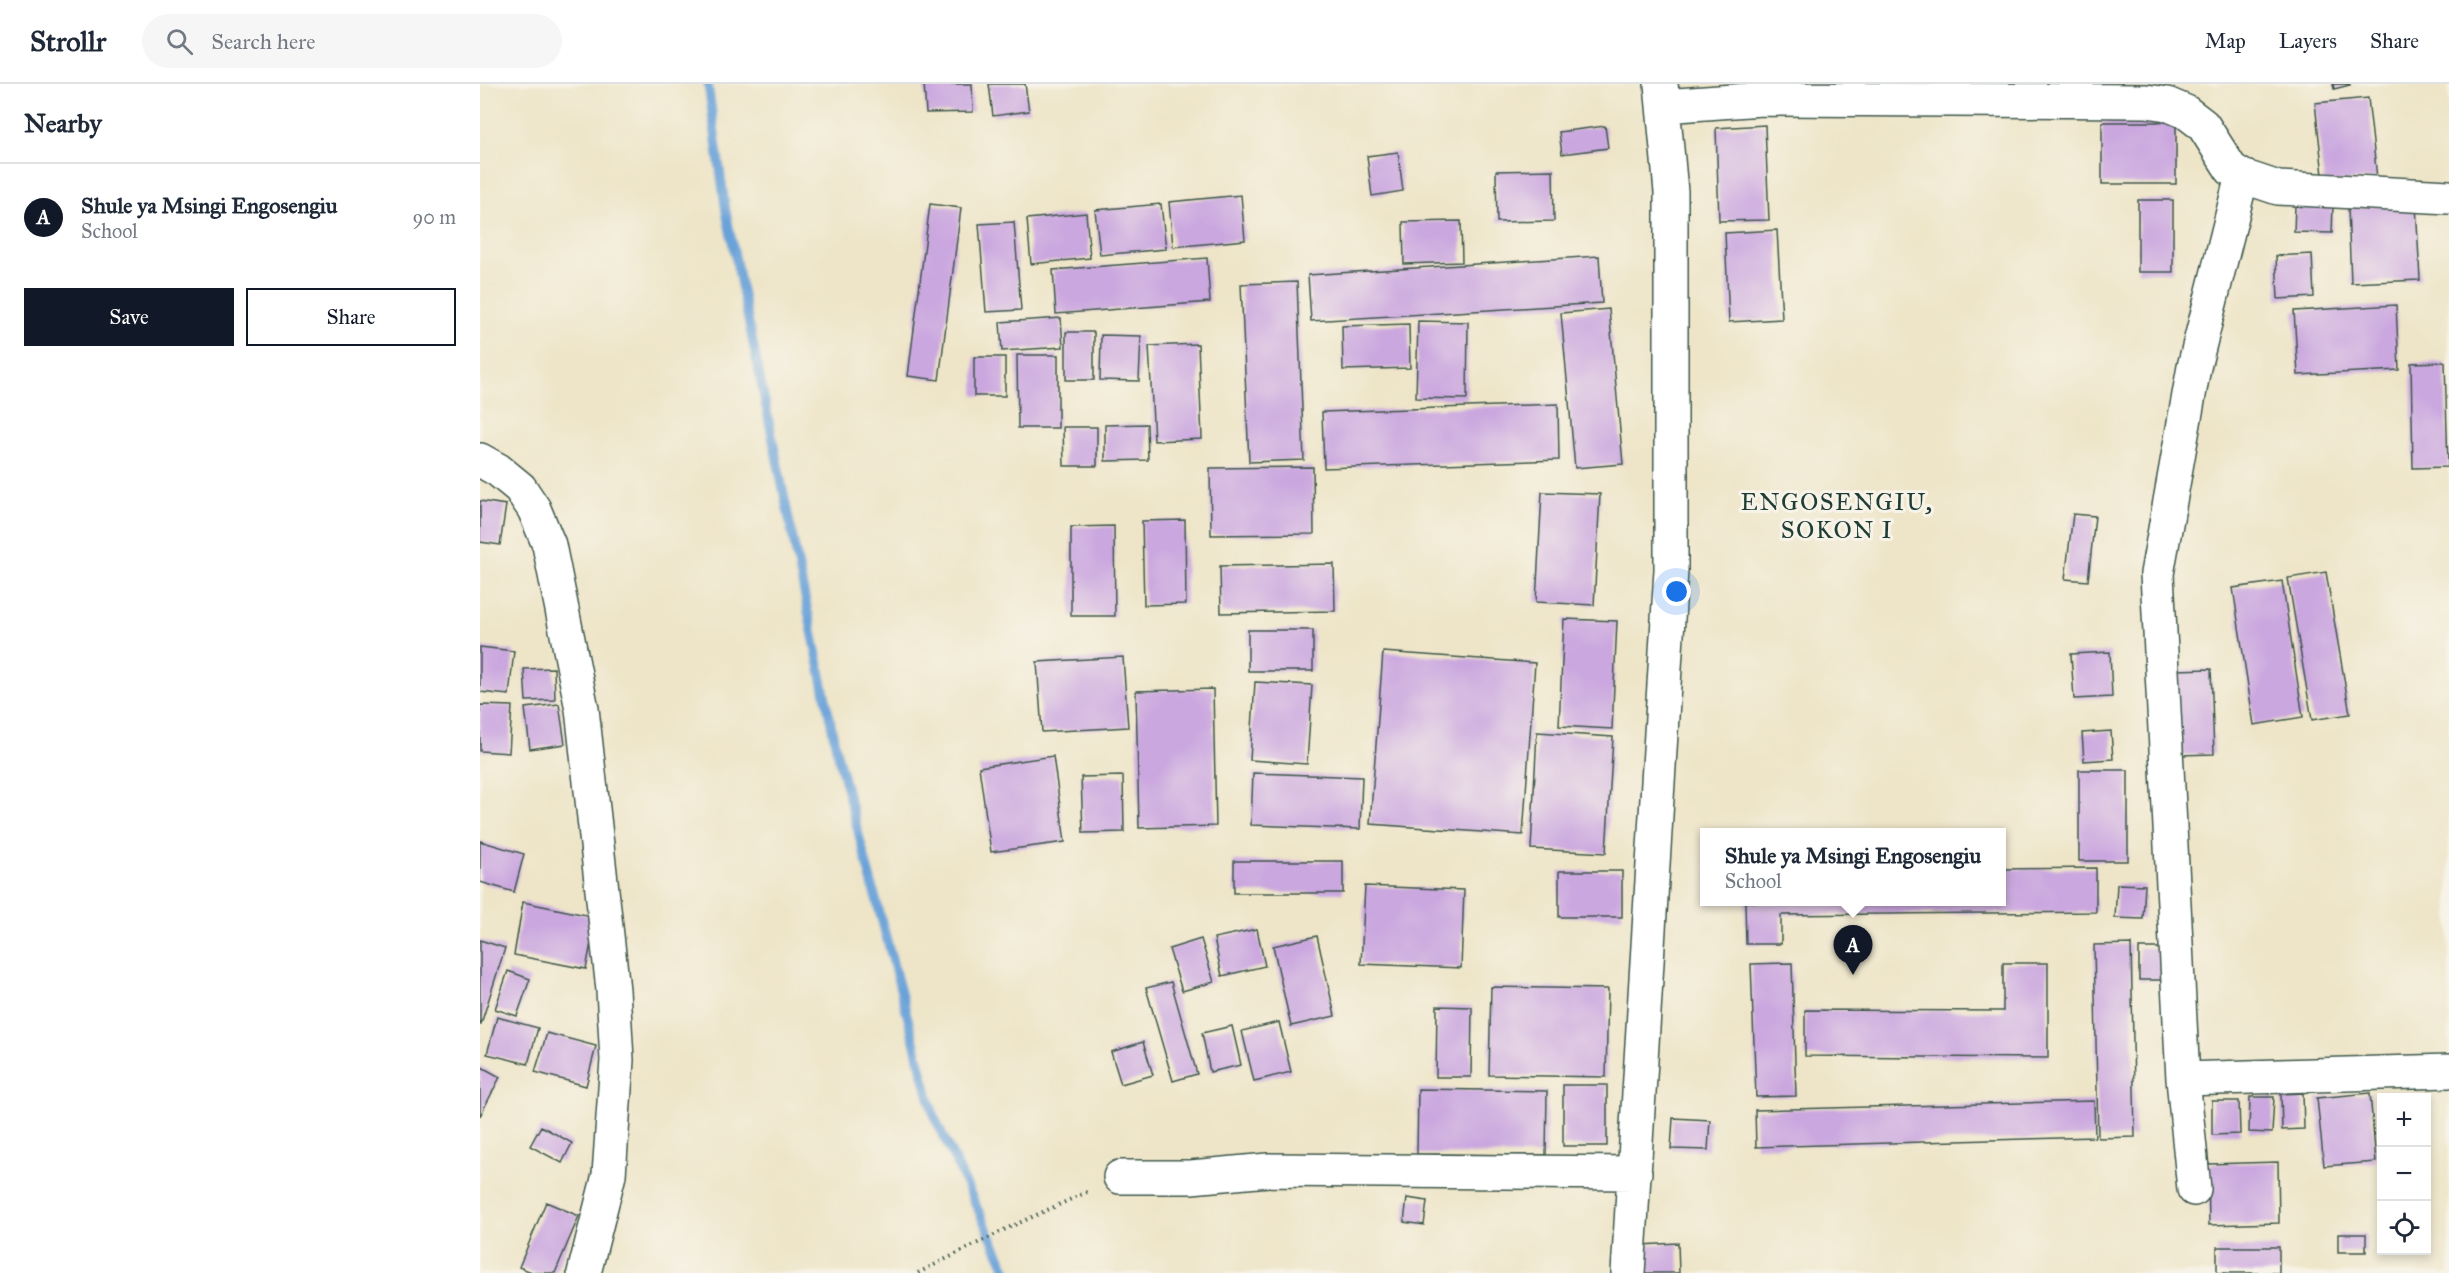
<!DOCTYPE html>
<html lang="en">
<head>
<meta charset="utf-8">
<style>
	:root { --surface:#fff; --page:#f6f6f7; --text:#1f2937; --muted:#747a83; --line:#e0e1e3; --accent:#111827 }
	body { margin:0; font-family:"IM FELL Great Primer",serif; background:var(--page); color:var(--text) }
	.controls { position:absolute; right:18px; bottom:18px; display:grid; overflow:hidden; border-radius:0px; box-shadow:0 3px 9px #0003 }
	.controls button { width:54px; height:54px; display:grid; place-items:center; padding:0; border:0; border-bottom:2px solid var(--line); background:var(--surface); color:var(--text); font:30px sans-serif }
	.you { position:absolute; left:1197px; top:508px; width:21px; height:21px; margin:-15px; border:4px solid #fff; border-radius:50%; background:#1a73e8; box-shadow:0 0 0 9px #1a73e833 }
	.badge { display:grid; place-items:center; width:39px; height:39px; border-radius:50%; background:var(--accent); color:#fff; font-size:20px; font-weight:700 }
	.pin { position:absolute; translate:-50% -50px; filter:drop-shadow(0 2px 3px #0008) }
	.pin::after { content:''; position:absolute; top:32px; width:21px; height:18px; background:inherit; clip-path:polygon(0 0,100% 0,50% 100%) }
	.popup { position:absolute; left:1220px; top:744px; width:306px; height:78px; box-sizing:border-box; display:grid; place-content:center; border-radius:0px; background:var(--surface); filter:drop-shadow(0 2px 4px #0005); font-size:20px; white-space:nowrap; color:var(--muted) }
	.popup b { font-size:22px; color:var(--text) }
	.popup::after { content:''; position:absolute; left:50%; top:100%; margin-left:-12px; border:12px solid transparent; border-top-color:var(--surface) }
	.list { margin:0; padding:0; list-style:none }
	h2 { display:flex; justify-content:space-between; align-items:center; height:78px; margin:0; padding:0 24px; font-size:26px }
	h2 small { font-size:20px; font-weight:400; color:var(--muted) }
	.list li { display:grid; grid-template-columns:39px 1fr auto; gap:18px; align-items:center; box-sizing:border-box; height:108px; padding:0 24px; border-top:2px solid var(--line) }
	.list b { display:block; font-size:22px; white-space:nowrap }
	.list p { margin:0; font-size:20px; white-space:nowrap; color:var(--muted) }
	.list em { font-size:20px; font-style:normal; color:var(--muted) }
	.actions { display:flex; gap:12px; padding:18px 24px }
	.actions a { flex:1; padding:14px 0; border:2px solid var(--accent); border-radius:0px; text-align:center; font-size:21px; color:var(--accent) }
	.actions .main { background:var(--accent); color:#fff }
	.icon { flex:none; width:33px; height:33px; fill:none; stroke:currentColor; stroke-width:2; stroke-linecap:round; stroke-linejoin:round }
	.map { position:relative; flex:none; width:1969px; height:1189px; overflow:hidden }
	header { display:flex; align-items:center; gap:36px; box-sizing:border-box; height:84px; padding:0 30px; background:var(--surface); border-bottom:2px solid var(--line) }
	header strong { font-size:28px }
	nav { display:flex; gap:33px; margin-inline-start:auto; font-size:21px }
	.search { width:420px; height:54px; background:var(--page); display:flex; align-items:center; gap:15px; box-sizing:border-box; padding:0 21px; border-radius:33px; color:var(--muted); font-size:22px }
	main { display:flex }
	aside { flex:1; background:var(--surface) }
	.map>svg:first-child { display:block }
</style>
</head>
<body>
<header>
<strong>Strollr</strong>
<div class="search"><svg class="icon" aria-label="search" viewBox="0 0 24 24"><circle cx="10" cy="10" r="6"/><path d="M15 15l6 6"/></svg>Search here</div>
<nav><a>Map</a><a>Layers</a><a>Share</a></nav>
</header>
<main>
<aside>
<h2>Nearby<small></small></h2>
<ul class="list">
<li><span class="badge">A</span><div><b>Shule ya Msingi Engosengiu</b><p>School</p></div><em>90 m</em></li>
</ul>
<div class="actions"><a class="main">Save</a><a>Share</a></div>
</aside>
<div class="map">
<svg width="1969" height="1189" viewBox="0 0 1969 1189">
	<rect width="100%" height="100%" fill="#f7f3e8"/>
	<filter id="ink" filterUnits="userSpaceOnUse"><feTurbulence type="fractalNoise" baseFrequency=".0167" numOctaves="2"/><feDisplacementMap in="SourceGraphic" scale="12" xChannelSelector="R" yChannelSelector="G"/><feConvolveMatrix kernelMatrix="1 2 1 2 8 2 1 2 1" color-interpolation-filters="sRGB"/></filter>
	<filter id="wash" filterUnits="userSpaceOnUse"><feTurbulence type="fractalNoise" baseFrequency=".008" numOctaves="4" result="noise"/><feDisplacementMap in="SourceGraphic" scale="24" xChannelSelector="R" yChannelSelector="G"/><feGaussianBlur stdDeviation="1.35" result="paint"/><feColorMatrix in="noise" values="0 0 0 0 0 0 0 0 0 0 0 0 0 0 0 0 0 1.4 0 .05"/><feComposite in="paint" operator="in"/></filter>
	<g filter="url(#wash)">
		<rect width="100%" height="100%" fill="#eee5c8"/>
		<g fill="none" stroke-linecap="round" stroke-linejoin="round">
			<path stroke="#69a2d8" stroke-width="9" d="M 228,0 L 246,128 L 357,669 L 454,1032 L 528,1189"/>
		</g>
		<g id="blocks">
			<path fill="#cba7df" d="M 444,0 L 492,0 L 493,28 L 446,29 Z
				M 509,0 L 545,0 L 549,27 L 513,32 Z
				M 1853,0 L 1870,0 L 1870,1 L 1854,5 Z
				M 1888,14 L 1897,94 L 1844,100 L 1835,19 Z
				M 1622,38 L 1696,38 L 1696,100 L 1622,100 Z
				M 1285,41 L 1289,136 L 1239,137 L 1236,44 Z
				M 1125,42 L 1128,64 L 1082,70 L 1079,48 Z
				M 918,68 L 923,107 L 892,112 L 887,72 Z
				M 1073,86 L 1074,137 L 1017,138 L 1016,87 Z
				M 761,111 L 765,156 L 693,163 L 689,118 Z
				M 1658,116 L 1693,116 L 1693,188 L 1658,188 Z
				M 450,120 L 481,124 L 459,296 L 428,292 Z
				M 681,120 L 686,165 L 620,171 L 615,126 Z
				M 1936,120 L 1940,196 L 1871,199 L 1868,123 Z
				M 1815,121 L 1853,122 L 1852,149 L 1814,148 Z
				M 606,129 L 610,174 L 551,180 L 547,135 Z
				M 981,137 L 982,178 L 924,180 L 923,138 Z
				M 534,138 L 541,226 L 506,228 L 499,140 Z
				M 1297,146 L 1302,235 L 1249,238 L 1245,149 Z
				M 1832,170 L 1834,213 L 1798,215 L 1796,172 Z
				M 1119,172 L 1122,219 L 831,237 L 828,191 Z
				M 727,174 L 730,218 L 576,230 L 573,186 Z
				M 817,198 L 824,376 L 769,378 L 761,200 Z
				M 1916,221 L 1919,286 L 1818,291 L 1814,227 Z
				M 1129,225 L 1143,380 L 1095,384 L 1081,229 Z
				M 581,234 L 583,263 L 522,267 L 520,238 Z
				M 938,237 L 988,238 L 987,315 L 936,314 Z
				M 929,240 L 930,284 L 863,286 L 862,242 Z
				M 586,248 L 614,248 L 614,296 L 586,296 Z
				M 621,251 L 661,252 L 659,297 L 620,296 Z
				M 718,260 L 722,355 L 674,357 L 669,262 Z
				M 537,271 L 578,271 L 578,344 L 538,344 Z
				M 494,273 L 525,273 L 525,312 L 494,312 Z
				M 1965,278 L 1968,383 L 1933,384 L 1931,279 Z
				M 1078,320 L 1079,376 L 844,384 L 842,328 Z
				M 667,340 L 668,376 L 625,377 L 625,341 Z
				M 583,343 L 617,343 L 617,382 L 584,382 Z
				M 833,383 L 834,450 L 731,451 L 730,384 Z
				M 1062,408 L 1120,410 L 1114,521 L 1056,518 Z
				M 0,417 L 26,421 L 20,461 L 0,458 Z
				M 1593,430 L 1615,432 L 1608,497 L 1585,495 Z
				M 705,436 L 706,520 L 664,521 L 662,437 Z
				M 634,442 L 635,532 L 591,532 L 591,443 Z
				M 854,480 L 855,527 L 741,529 L 740,482 Z
				M 1846,488 L 1870,630 L 1832,636 L 1808,494 Z
				M 1802,497 L 1823,633 L 1774,641 L 1753,504 Z
				M 1084,535 L 1137,537 L 1132,645 L 1079,642 Z
				M 768,546 L 833,546 L 833,587 L 768,587 Z
				M 0,563 L 34,567 L 29,611 L 0,608 Z
				M 903,568 L 1055,579 L 1043,751 L 890,740 Z
				M 1630,568 L 1632,613 L 1594,615 L 1591,570 Z
				M 643,573 L 648,643 L 562,648 L 557,578 Z
				M 74,584 L 75,616 L 46,617 L 44,585 Z
				M 1731,585 L 1734,670 L 1699,671 L 1696,586 Z
				M 775,598 L 832,601 L 827,680 L 770,676 Z
				M 733,605 L 736,742 L 659,744 L 656,607 Z
				M 79,620 L 85,660 L 50,665 L 45,624 Z
				M 0,621 L 32,622 L 29,669 L 0,667 Z
				M 1631,647 L 1633,675 L 1604,677 L 1602,649 Z
				M 1057,648 L 1133,653 L 1126,769 L 1051,765 Z
				M 573,672 L 585,758 L 511,768 L 499,683 Z
				M 1599,686 L 1648,686 L 1648,777 L 1599,777 Z
				M 773,689 L 882,693 L 880,745 L 771,741 Z
				M 643,692 L 644,748 L 603,749 L 601,693 Z
				M 0,757 L 44,770 L 34,808 L 0,798 Z
				M 754,777 L 863,777 L 863,809 L 754,809 Z
				M 1616,784 L 1616,828 L 1301,831 L 1301,860 L 1266,860 L 1265,818 L 1522,818 L 1522,785 Z
				M 1079,787 L 1142,787 L 1142,833 L 1079,833 Z
				M 1637,800 L 1665,801 L 1663,835 L 1635,834 Z
				M 885,802 L 984,806 L 981,884 L 881,880 Z
				M 43,818 L 116,833 L 106,885 L 34,871 Z
				M 777,845 L 785,882 L 742,892 L 734,854 Z
				M 837,852 L 855,932 L 811,942 L 793,862 Z
				M 721,855 L 734,898 L 702,907 L 689,865 Z
				M 0,856 L 25,864 L 1,940 L 0,940 Z
				M 1651,860 L 1655,1053 L 1618,1054 L 1614,861 Z
				M 1659,864 L 1694,864 L 1694,896 L 1659,896 Z
				M 1312,879 L 1316,1012 L 1276,1013 L 1271,880 Z
				M 1523,879 L 1568,879 L 1568,974 L 1325,972 L 1325,926 L 1523,927 Z
				M 28,887 L 50,895 L 37,932 L 15,925 Z
				M 691,898 L 717,990 L 693,997 L 666,904 Z
				M 1011,903 L 1128,905 L 1126,993 L 1009,991 Z
				M 957,922 L 992,923 L 991,993 L 956,993 Z
				M 17,933 L 58,944 L 48,980 L 7,970 Z
				M 799,938 L 811,988 L 774,997 L 762,947 Z
				M 752,942 L 761,981 L 730,988 L 722,949 Z
				M 67,949 L 116,962 L 106,1002 L 55,988 Z
				M 663,958 L 673,991 L 641,1000 L 631,968 Z
				M 0,982 L 20,993 L 0,1032 Z
				M 1083,1001 L 1127,1001 L 1127,1062 L 1083,1062 Z
				M 938,1005 L 1067,1007 L 1066,1071 L 937,1070 Z
				M 1823,1009 L 1824,1045 L 1802,1046 L 1801,1010 Z
				M 1890,1009 L 1896,1078 L 1844,1082 L 1837,1014 Z
				M 1770,1013 L 1794,1013 L 1792,1049 L 1769,1048 Z
				M 1614,1017 L 1615,1053 L 1276,1063 L 1275,1026 Z
				M 1732,1017 L 1759,1017 L 1760,1050 L 1732,1051 Z
				M 1193,1034 L 1230,1036 L 1228,1066 L 1191,1065 Z
				M 61,1042 L 92,1059 L 82,1079 L 50,1062 Z
				M 1798,1078 L 1799,1139 L 1729,1141 L 1728,1080 Z
				M 927,1114 L 947,1117 L 944,1141 L 924,1138 Z
				M 66,1118 L 99,1132 L 75,1189 L 54,1189 L 39,1183 Z
				M 1858,1150 L 1886,1150 L 1886,1168 L 1858,1168 Z
				M 1198,1159 L 1199,1189 L 1162,1189 L 1161,1161 Z
				M 1737,1163 L 1799,1163 L 1799,1189 L 1737,1189 Z"/>
		</g>
	</g>
	<g filter="url(#ink)">
		<use href="#blocks" fill-opacity="0" stroke="#3e564a" stroke-width="1.5"/>
		<g fill="none" stroke-linecap="round" stroke-linejoin="round">
			<defs>
				<path id="minor" d="M 1183,22 L 1282,15 L 1666,17 L 1687,20 L 1706,28 L 1723,41 L 1751,85 L 1762,92 L 1798,104 L 1969,113
					M 0,376 L 18,386 L 40,404 L 54,425 L 69,461 L 102,625 L 133,906 L 137,976 L 129,1091 L 104,1189
					M 1703,995 L 1969,987
					M 640,1093 L 711,1093 L 788,1086 L 1155,1089
					M 1714,1105 L 1703,995 L 1677,490 L 1714,283 L 1762,92
					M 1148,1189 L 1191,486 L 1191,108 L 1181,0"/>
			</defs>
			<use href="#minor" stroke="#3e564a" stroke-width="36"/>
			<path stroke="#3e564a" stroke-width="4" stroke-dasharray="1.5 4.5" stroke-linecap="butt" d="M 438,1189 L 528,1144 L 611,1106"/>
			<use href="#minor" stroke="#fff" stroke-width="33"/>
		</g>
	</g>
	<g text-anchor="middle" dominant-baseline="central" stroke-width="6" stroke-linejoin="round" paint-order="stroke">
		<g font-size="24" letter-spacing="1.5" fill="#1f3d34" stroke="#f7f3e8">
			<text x="1357" y="418">ENGOSENGIU,<tspan x="1357" dy="28">SOKON I</tspan></text>
		</g>
	</g>
</svg>
<div class="controls">
<button>+</button>
<button>−</button>
<button><svg class="icon" aria-label="locate" viewBox="0 0 24 24"><circle cx="12" cy="12" r="6"/><path d="M12 2v4M12 18v4M2 12h4M18 12h4"/></svg></button>
</div>
<div class="you"></div>
<div class="pin badge" style="left:1373px;top:891px">A</div>
<div class="popup"><b>Shule ya Msingi Engosengiu</b>School</div>
</div>
</main>
</body>
</html>
